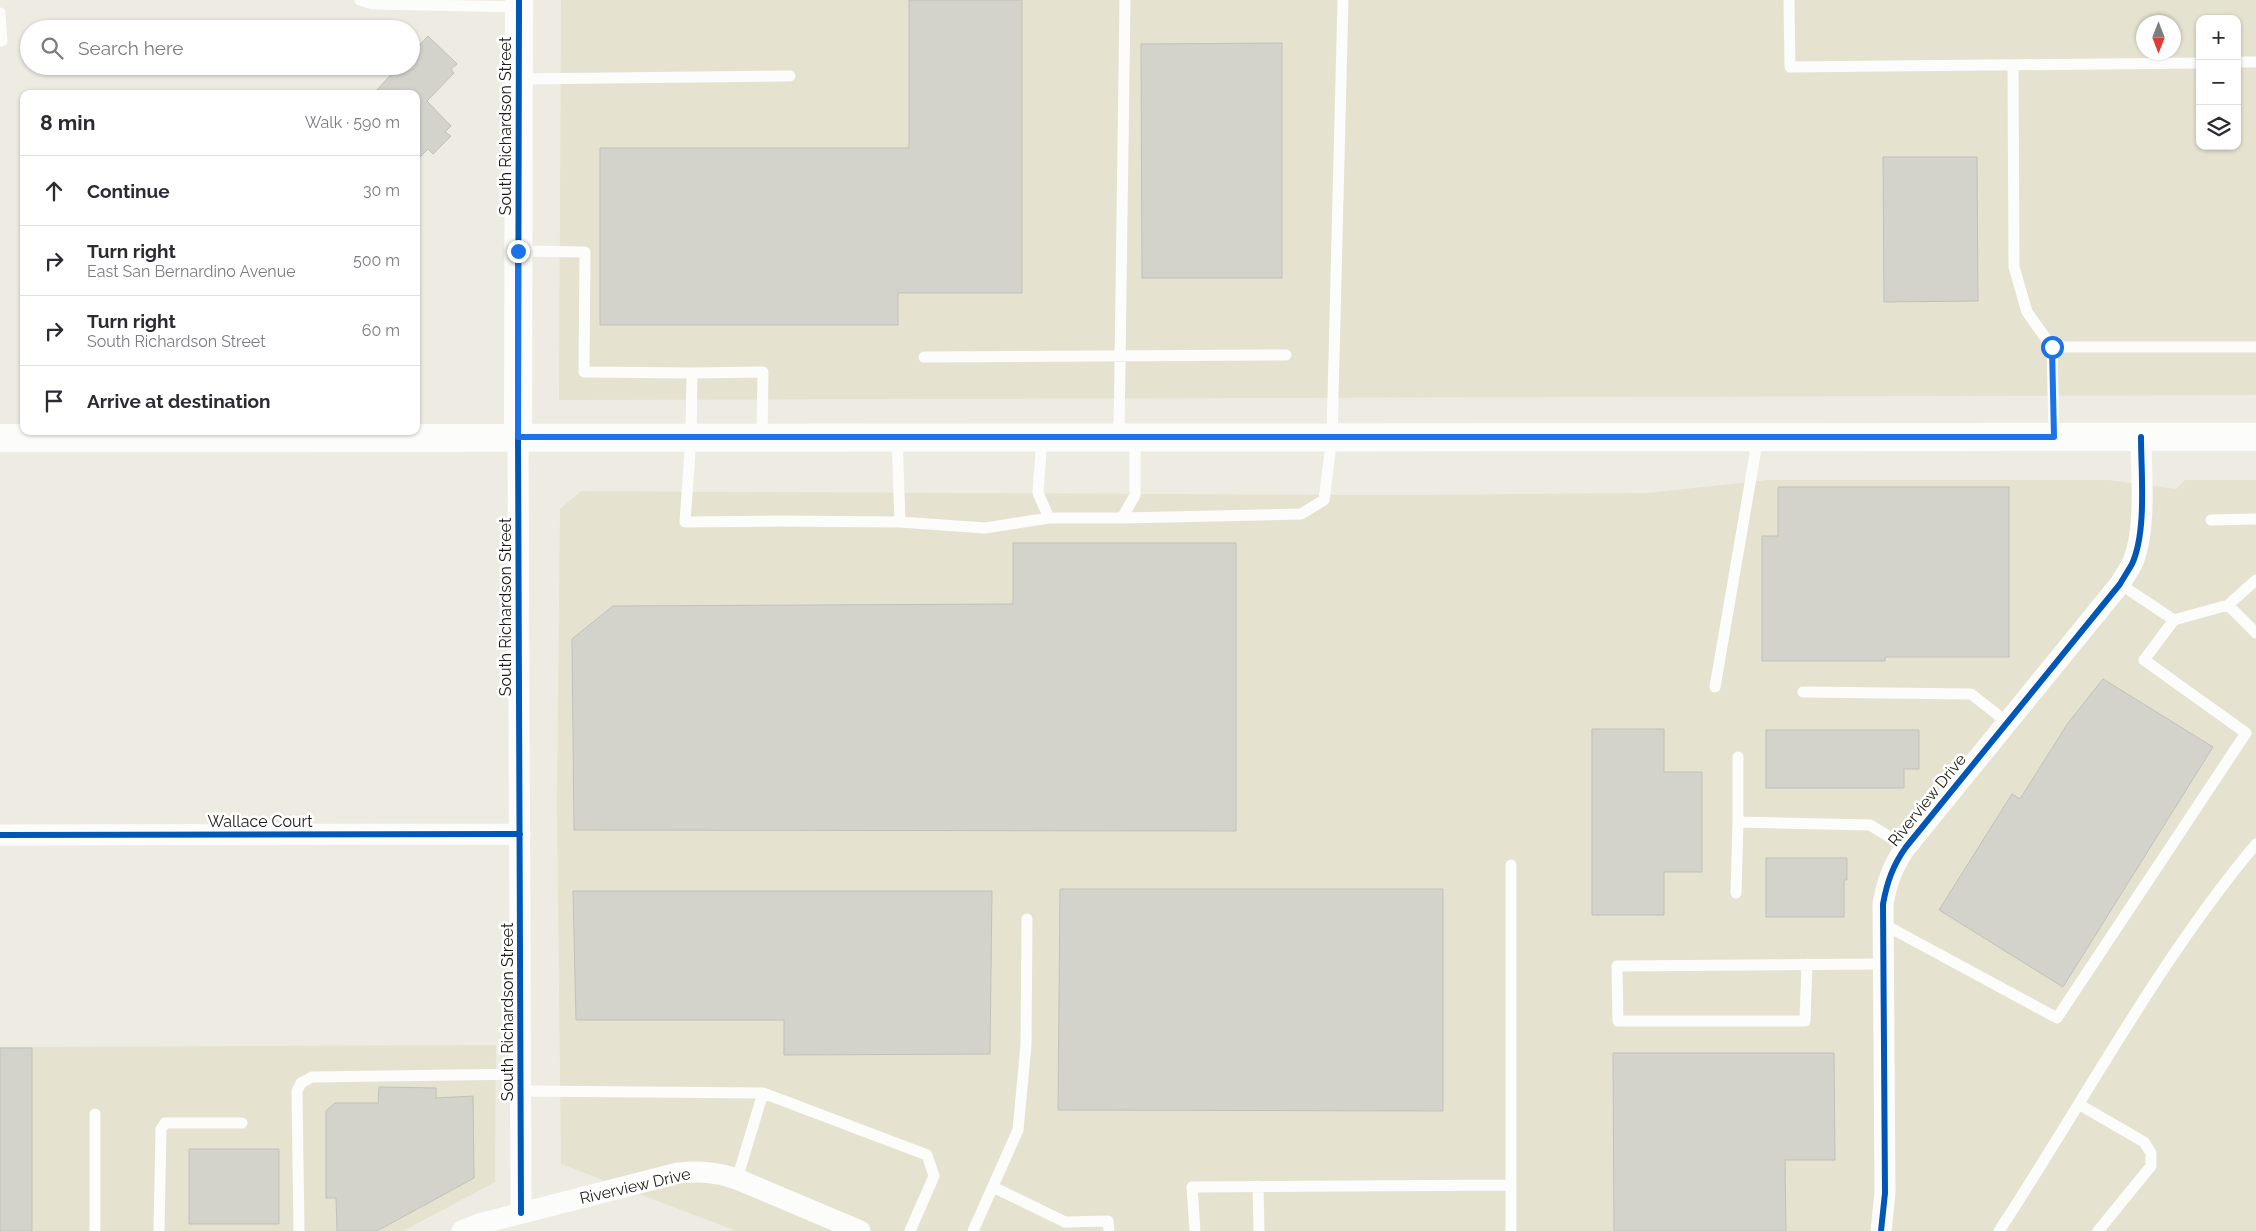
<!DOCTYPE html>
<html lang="en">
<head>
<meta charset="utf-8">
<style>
	:root { --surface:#fff; --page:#f2f2f3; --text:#2b2b33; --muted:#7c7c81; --line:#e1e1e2 }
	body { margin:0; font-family:Raleway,sans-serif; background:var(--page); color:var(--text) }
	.controls { position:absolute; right:15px; top:15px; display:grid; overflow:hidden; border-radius:10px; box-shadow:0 1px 4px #0004 }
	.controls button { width:45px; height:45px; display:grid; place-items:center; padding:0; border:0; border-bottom:1px solid var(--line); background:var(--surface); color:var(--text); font:25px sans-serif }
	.compass { position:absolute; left:2136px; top:15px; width:45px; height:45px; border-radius:50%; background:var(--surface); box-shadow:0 1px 4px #0004; rotate:180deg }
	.stop { position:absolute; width:15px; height:15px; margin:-11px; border:4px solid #1a73e8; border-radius:50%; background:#fff }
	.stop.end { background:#1a73e8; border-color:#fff; box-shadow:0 1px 5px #0008 }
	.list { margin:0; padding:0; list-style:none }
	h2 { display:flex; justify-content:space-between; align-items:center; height:65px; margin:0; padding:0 20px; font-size:21px }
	h2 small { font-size:16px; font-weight:400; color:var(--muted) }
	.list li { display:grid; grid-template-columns:32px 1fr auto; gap:15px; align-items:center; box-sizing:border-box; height:70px; padding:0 20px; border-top:1px solid var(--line) }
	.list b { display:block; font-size:19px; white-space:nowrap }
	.list p { margin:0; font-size:16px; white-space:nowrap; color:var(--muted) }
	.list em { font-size:16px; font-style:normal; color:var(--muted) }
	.icon { flex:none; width:28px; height:28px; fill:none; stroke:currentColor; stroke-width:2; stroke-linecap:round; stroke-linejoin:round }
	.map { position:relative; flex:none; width:2256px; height:1231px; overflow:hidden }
	.search { position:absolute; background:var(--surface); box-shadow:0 1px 4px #0004; left:20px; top:20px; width:400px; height:55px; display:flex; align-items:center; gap:12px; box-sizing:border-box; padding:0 18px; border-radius:28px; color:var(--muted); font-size:19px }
	.panel { position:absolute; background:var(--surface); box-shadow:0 1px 4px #0004; left:20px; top:90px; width:400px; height:345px; border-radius:10px }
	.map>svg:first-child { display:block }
</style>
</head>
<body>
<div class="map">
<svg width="2256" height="1231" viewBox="0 0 2256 1231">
	<rect width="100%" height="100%" fill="#eeece2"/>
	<path fill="#e5e2d0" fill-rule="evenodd" d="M 561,0 L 2256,0 L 2256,395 L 559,400 ZM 2200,19 L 2237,19 L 2237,146 L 2200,146 ZM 2144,22 L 2174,22 L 2174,52 L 2144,52 Z
		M 1769,480 L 2108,480 L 2176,489 L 2185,480 L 2256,480 L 2256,1231 L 736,1231 L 561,1164 L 557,804 L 560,509 L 581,491 L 1394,495 L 1647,493 Z
		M 496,1045 L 495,1182 L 403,1231 L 0,1231 L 0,1047 Z"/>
	<path fill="#d4d3cb" stroke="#c2c1b9" d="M 909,0 L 1022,0 L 1022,293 L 898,293 L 898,325 L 600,325 L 600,148 L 909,148 Z
		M 428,36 L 457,64 L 451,69 L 454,73 L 427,101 L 451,126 L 445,132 L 451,136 L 433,154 L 428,149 L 416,161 L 416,94 L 373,94 L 399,66 L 411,66 L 411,54 Z
		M 1282,43 L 1282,278 L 1142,278 L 1141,44 Z
		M 1883,157 L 1977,157 L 1978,301 L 1884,302 Z
		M 1778,487 L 2009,487 L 2009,657 L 1885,657 L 1885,661 L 1762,661 L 1762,536 L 1778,536 Z
		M 1013,543 L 1236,543 L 1236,831 L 574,830 L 572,639 L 613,606 L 1013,604 Z
		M 2103,679 L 2213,747 L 2063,987 L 1939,910 L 2012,794 L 2020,799 L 2068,723 Z
		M 1592,729 L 1664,729 L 1664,772 L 1702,772 L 1702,872 L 1664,872 L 1664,915 L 1592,915 Z
		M 1766,730 L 1919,730 L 1919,769 L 1904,769 L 1904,788 L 1766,788 Z
		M 1766,858 L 1847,858 L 1847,880 L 1844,880 L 1844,917 L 1766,917 Z
		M 1060,889 L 1443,889 L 1443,1111 L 1058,1110 Z
		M 573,891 L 992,891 L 990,1054 L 784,1055 L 784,1020 L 576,1020 Z
		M 0,1048 L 32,1048 L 32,1231 L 0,1231 Z
		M 1613,1053 L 1834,1053 L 1835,1160 L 1785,1160 L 1786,1231 L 1614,1231 Z
		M 379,1087 L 436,1088 L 436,1098 L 473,1096 L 474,1178 L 377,1231 L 337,1231 L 336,1198 L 326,1198 L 326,1111 L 335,1103 L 378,1103 Z
		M 189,1149 L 279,1149 L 279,1224 L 189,1224 Z"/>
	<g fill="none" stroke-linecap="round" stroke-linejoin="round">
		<path stroke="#fcfcfb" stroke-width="11" d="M 360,0 L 373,4 L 519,7
			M 1789,0 L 1790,67 L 2200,63
			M 0,13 L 2,41
			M 2237,62 L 2256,62
			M 2013,65 L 2014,267 L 2027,312 L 2052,347 L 2054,437
			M 519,79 L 790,76
			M 518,251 L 585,252 L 584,372 L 692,373 L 691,437 L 685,522 L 776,521 L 900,522
			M 2052,347 L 2256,347
			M 924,357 L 1286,355
			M 692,373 L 763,372 L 762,437
			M 897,437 L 900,522 L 985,528 L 1049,518 L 1122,518 L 1135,495 L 1135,437
			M 1119,437 L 1125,0
			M 1042,438 L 1038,493 L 1049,518
			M 1122,518 L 1301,514 L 1324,500 L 1332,437 L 1343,0
			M 2211,520 L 2256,519
			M 2120,584 L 2174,620 L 2228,605 L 2256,580
			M 2228,605 L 2256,633
			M 1715,687 L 1758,437
			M 1803,692 L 1971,694 L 2007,722
			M 1738,822 L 1738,757
			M 1511,865 L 1511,1231
			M 1736,893 L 1738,822 L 1870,825 L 1906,847
			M 1885,925 L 2057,1018 L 2246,733 L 2144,660 L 2174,620
			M 1807,964 L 1805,1021 L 1618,1021 L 1617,966 L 1885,964
			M 521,1091 L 763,1093 L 927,1155 L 934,1176 L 910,1231
			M 2080,1105 L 2144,1142 L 2151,1153 L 2151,1166 L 2098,1231
			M 95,1114 L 95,1231
			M 737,1179 L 763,1093
			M 1258,1186 L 1259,1231
			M 993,1187 L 1065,1222 L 1108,1221 L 1109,1231
			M 159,1231 L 161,1129 L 165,1123 L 242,1123
			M 299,1231 L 297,1091 L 301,1083 L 312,1077 L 521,1074
			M 973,1231 L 1018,1130 L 1026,1045 L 1027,919
			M 1195,1231 L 1192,1187 L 1511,1185
			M 1999,1231 C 2083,1103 2158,961 2256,844"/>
		<path stroke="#fcfcfb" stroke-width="21" d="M 518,437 L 521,1213
			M 0,835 L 520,834
			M 462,1231 L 479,1224 L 678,1173 C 700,1171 717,1172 737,1179 L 860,1231
			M 1881,1231 L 1885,1193 L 1883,904 C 1887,882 1893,865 1906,847 L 2120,584 C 2124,577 2128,571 2132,564 C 2147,531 2141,473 2141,437"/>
		<path stroke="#fcfcfb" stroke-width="28" d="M 518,437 L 519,0
			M 0,438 L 2256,437"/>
		<defs>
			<path id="cycleway" d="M 519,0 L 518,437 L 521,1213
				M 0,835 L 520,834
				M 1881,1231 L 1885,1193 L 1883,904 C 1887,882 1893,865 1906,847 L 2120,584 C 2124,577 2128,571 2132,564 C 2147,531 2141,473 2141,437"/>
		</defs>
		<use href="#cycleway" stroke="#fff" stroke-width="9"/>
		<use href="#cycleway" stroke="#0057b8" stroke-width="6"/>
	</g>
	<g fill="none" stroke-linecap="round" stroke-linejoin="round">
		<path stroke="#1a73e8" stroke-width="6" d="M 518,251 L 518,437 L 2054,437 L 2052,347"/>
	</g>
	<g text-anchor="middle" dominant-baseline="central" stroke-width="5" stroke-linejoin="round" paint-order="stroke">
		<g font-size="16" fill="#1c1b15" stroke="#fff">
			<text transform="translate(505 126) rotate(-90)">South Richardson Street</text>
			<text transform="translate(505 607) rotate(-90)">South Richardson Street</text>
			<text transform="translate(1927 800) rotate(-51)">Riverview Drive</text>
			<text x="260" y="821">Wallace Court</text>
			<text transform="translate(507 1012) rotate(-90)">South Richardson Street</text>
			<text transform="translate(635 1186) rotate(-13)">Riverview Drive</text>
		</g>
	</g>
</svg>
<div class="controls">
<button>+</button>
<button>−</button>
<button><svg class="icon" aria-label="layers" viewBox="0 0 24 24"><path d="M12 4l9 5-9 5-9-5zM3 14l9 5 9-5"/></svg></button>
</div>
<svg class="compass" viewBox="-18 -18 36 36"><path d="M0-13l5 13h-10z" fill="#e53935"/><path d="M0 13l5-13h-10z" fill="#7c7c81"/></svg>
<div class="stop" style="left:2052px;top:347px"></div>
<div class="stop end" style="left:518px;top:251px"></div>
<div class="search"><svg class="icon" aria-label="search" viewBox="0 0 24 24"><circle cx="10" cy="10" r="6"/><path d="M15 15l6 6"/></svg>Search here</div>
<section class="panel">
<h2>8 min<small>Walk · 590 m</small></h2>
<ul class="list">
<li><svg class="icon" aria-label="ahead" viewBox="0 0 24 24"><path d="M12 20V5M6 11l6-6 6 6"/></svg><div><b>Continue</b></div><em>30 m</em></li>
<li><svg class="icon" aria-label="right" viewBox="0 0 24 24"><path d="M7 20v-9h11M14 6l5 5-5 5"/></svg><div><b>Turn right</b><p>East San Bernardino Avenue</p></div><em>500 m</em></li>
<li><svg class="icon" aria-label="right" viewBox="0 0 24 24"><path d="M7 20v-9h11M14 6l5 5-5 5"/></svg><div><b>Turn right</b><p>South Richardson Street</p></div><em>60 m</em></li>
<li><svg class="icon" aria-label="arrive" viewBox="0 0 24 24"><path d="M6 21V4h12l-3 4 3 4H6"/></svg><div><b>Arrive at destination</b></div></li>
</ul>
</section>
</div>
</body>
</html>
